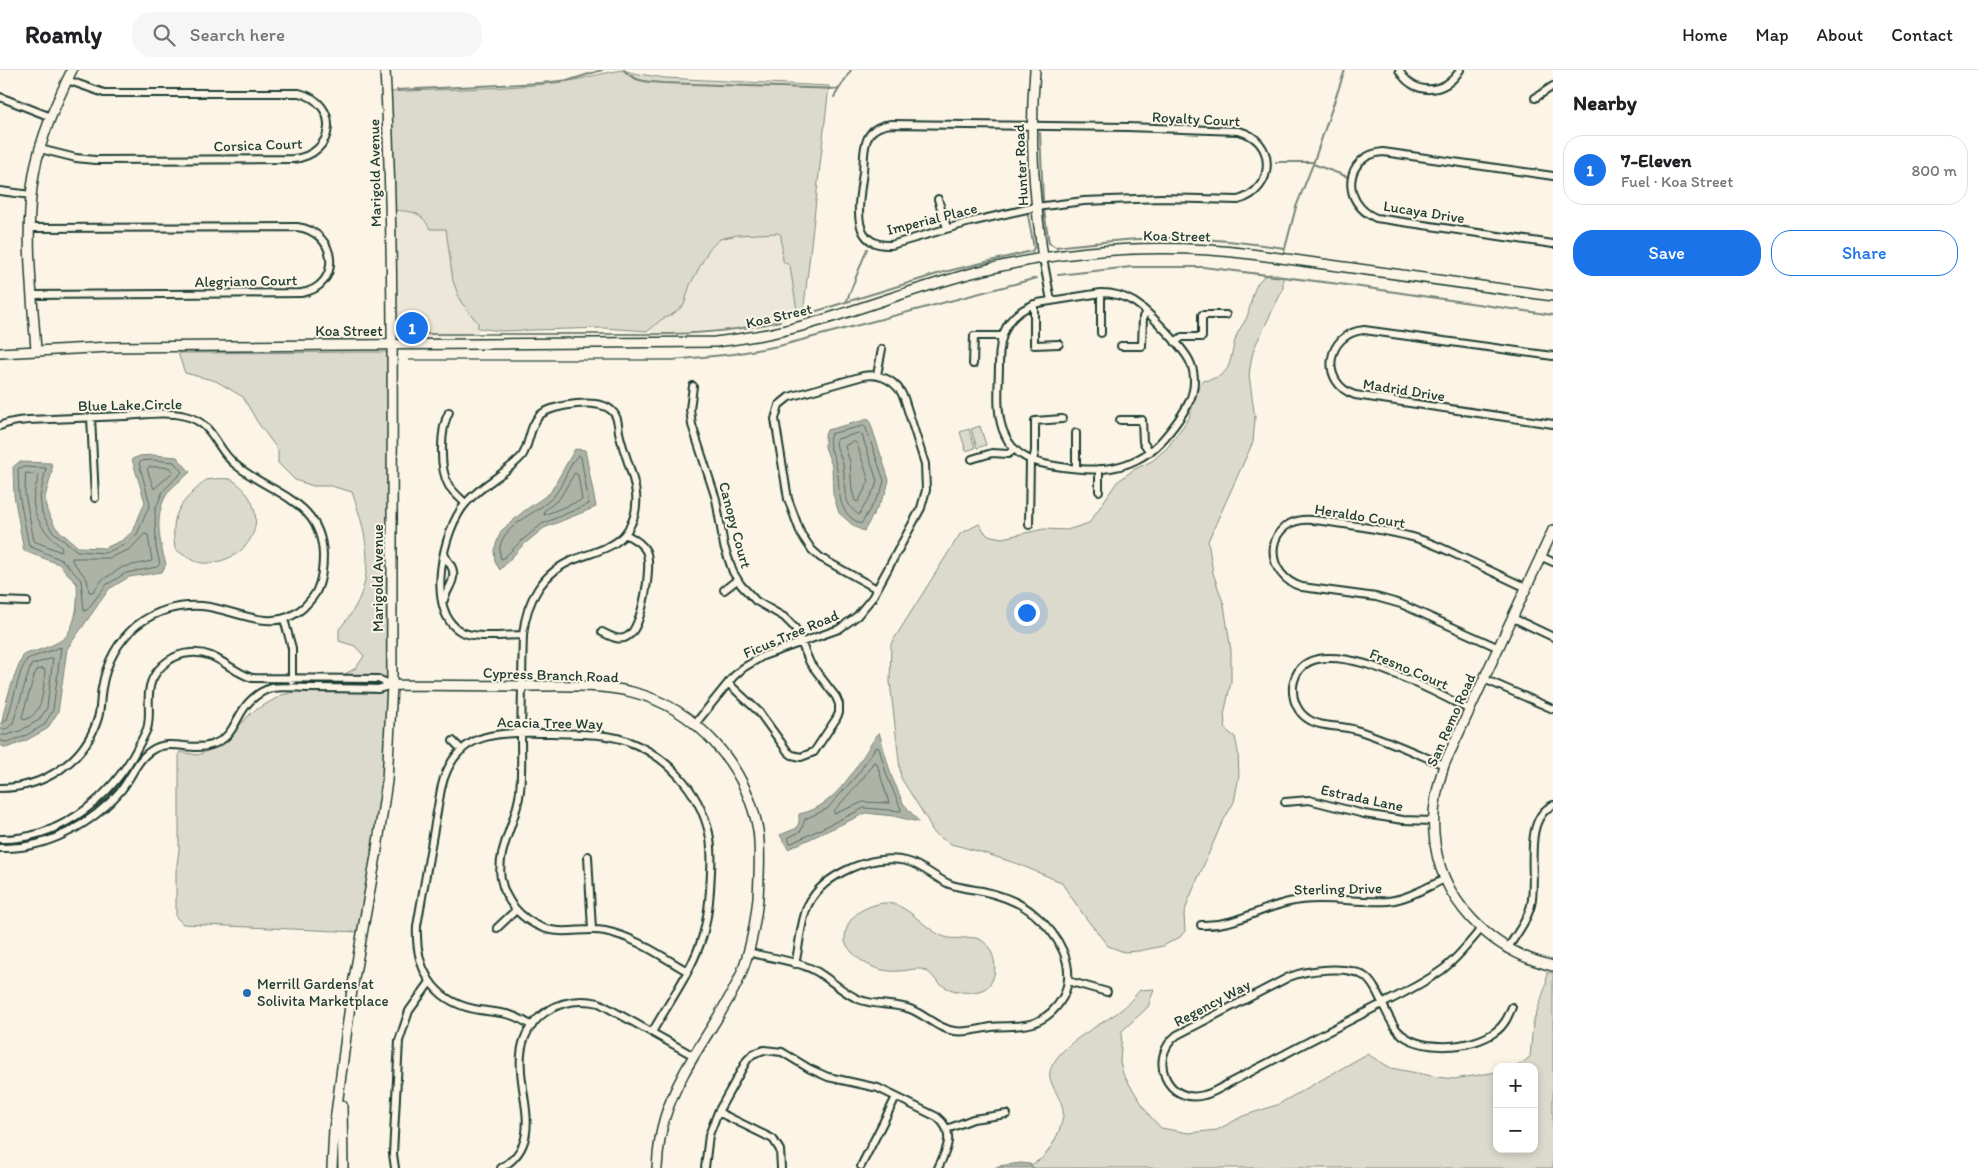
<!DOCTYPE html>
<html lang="en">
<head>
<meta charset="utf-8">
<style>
	:root { --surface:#fff; --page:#f6f6f6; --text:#202124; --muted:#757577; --line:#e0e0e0; --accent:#1a73e8 }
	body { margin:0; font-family:Itim,sans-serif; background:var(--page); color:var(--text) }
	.controls { position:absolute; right:15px; bottom:15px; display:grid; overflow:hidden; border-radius:10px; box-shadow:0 2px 8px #0003 }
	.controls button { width:45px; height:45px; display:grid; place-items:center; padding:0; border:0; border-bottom:1px solid var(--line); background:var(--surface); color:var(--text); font:25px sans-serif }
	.you { position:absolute; left:1026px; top:542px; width:18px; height:18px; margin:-12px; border:4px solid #fff; border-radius:50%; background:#1a73e8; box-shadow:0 0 0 8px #1a73e833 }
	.badge { display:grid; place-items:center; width:32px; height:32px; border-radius:50%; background:var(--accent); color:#fff; font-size:16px; font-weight:700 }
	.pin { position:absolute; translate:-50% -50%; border:2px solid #fff; box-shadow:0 1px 5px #0006 }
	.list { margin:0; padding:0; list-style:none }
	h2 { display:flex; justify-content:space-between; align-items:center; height:65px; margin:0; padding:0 20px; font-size:21px }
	h2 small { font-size:16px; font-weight:400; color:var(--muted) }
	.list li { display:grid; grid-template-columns:32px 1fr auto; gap:15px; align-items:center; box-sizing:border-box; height:70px; margin:0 10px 10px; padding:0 10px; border:1px solid var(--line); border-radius:20px }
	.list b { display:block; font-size:19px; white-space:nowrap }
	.list p { margin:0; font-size:16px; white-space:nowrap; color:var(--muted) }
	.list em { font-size:16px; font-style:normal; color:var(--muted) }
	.actions { display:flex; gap:10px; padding:15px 20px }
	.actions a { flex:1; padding:11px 0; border:1px solid var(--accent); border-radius:20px; text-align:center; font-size:18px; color:var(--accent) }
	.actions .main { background:var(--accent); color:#fff }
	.icon { flex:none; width:28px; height:28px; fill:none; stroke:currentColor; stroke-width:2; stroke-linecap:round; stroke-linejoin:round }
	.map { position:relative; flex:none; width:1553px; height:1098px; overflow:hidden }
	header { display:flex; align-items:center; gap:30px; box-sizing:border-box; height:70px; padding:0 25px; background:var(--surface); border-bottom:1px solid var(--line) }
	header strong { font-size:24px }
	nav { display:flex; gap:28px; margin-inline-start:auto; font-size:18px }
	.search { width:350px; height:45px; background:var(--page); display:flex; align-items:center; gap:12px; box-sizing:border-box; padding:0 18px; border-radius:20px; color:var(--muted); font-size:19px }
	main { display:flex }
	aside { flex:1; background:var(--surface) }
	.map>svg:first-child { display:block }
</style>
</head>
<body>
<header>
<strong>Roamly</strong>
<div class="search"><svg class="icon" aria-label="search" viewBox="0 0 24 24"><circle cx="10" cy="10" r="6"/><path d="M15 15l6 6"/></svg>Search here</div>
<nav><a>Home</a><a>Map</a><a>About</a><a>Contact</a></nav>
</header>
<main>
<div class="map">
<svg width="1553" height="1098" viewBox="0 0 1553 1098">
	<rect width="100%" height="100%" fill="#fcf5e5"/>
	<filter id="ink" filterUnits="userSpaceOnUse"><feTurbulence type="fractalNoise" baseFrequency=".02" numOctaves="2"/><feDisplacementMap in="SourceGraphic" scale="10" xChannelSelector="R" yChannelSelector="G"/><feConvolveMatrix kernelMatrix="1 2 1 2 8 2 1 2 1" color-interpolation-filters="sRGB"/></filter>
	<g filter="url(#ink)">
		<path fill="#ece7d8" d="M 393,140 L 418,143 L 430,159 L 446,159 L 453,211 L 478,253 L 478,264 L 458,266 L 417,265 L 404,263 L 394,253 Z
			M 778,163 L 781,165 L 783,191 L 790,196 L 798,247 L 758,256 L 665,263 L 648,261 L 662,249 L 680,239 L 689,222 L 690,215 L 709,179 L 720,169 L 737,165 Z"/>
		<path fill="#dcdacc" stroke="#7e8c80" d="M 623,0 L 633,3 L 665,8 L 829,16 L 803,245 L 798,247 L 790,196 L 783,191 L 781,165 L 778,163 L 737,165 L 720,169 L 709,179 L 690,215 L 684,235 L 673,244 L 662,249 L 648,261 L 603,258 L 500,261 L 478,258 L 478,253 L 461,232 L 453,211 L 446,159 L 430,159 C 420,140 412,142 393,140 L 389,22 C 444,19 500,19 555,13 C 578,11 600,3 623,0 Z
			M 1269,204 L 1278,204 L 1283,208 L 1283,219 L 1254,278 L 1251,291 L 1249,305 L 1255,348 L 1253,372 L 1208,471 L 1213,503 L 1224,535 L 1231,581 L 1231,612 L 1224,645 L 1226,660 L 1235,667 L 1238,681 L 1239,706 L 1234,732 L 1221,755 L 1189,829 L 1184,844 L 1185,861 L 1180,867 L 1163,876 L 1139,881 L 1124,882 L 1108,876 L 1085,847 L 1061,812 L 1018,794 L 981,782 L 951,774 L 933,763 L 928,751 L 901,708 L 890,612 L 891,574 L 960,464 L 979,454 L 987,465 L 1002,468 L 1044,459 L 1067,460 L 1089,453 L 1117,412 L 1133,400 L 1152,391 L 1167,378 L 1189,348 L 1196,323 L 1202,311 C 1234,306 1228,293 1236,267 C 1238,260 1244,254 1247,247 C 1252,233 1252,210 1269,204 Z
			M 388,282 L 389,610 L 378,606 L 341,606 L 356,598 L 364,586 L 355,576 L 339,571 L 339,559 C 378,516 370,473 352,422 L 331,416 L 313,416 L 295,410 L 278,393 L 278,380 L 258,353 L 243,327 L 216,311 L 185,303 L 178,283 Z
			M 980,356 L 986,375 L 977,378 L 971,359 Z
			M 969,359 L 975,378 L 966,381 L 960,362 Z
			M 206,410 C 214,409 222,408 230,409 C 235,411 241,416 245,421 C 270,453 248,489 210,493 C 196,495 185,486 175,479 C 170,441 180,434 206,410 Z
			M 389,619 L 384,710 L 359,862 L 183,854 L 176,847 L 176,801 L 179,780 L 179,683 L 180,682 L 198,685 L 221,675 L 252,642 L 282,625 L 297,621 L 378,622 Z
			M 883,833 C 909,832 922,859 945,867 C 956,871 968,865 979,869 C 998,877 1002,916 979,921 C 966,924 950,922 939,913 C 934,909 931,903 925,900 C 916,897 908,901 899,901 C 877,903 855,891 845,872 C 844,848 861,837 883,833 Z
			M 1547,902 L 1553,903 L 1553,1098 L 1034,1098 L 1031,1095 C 1035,1092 1041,1090 1044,1086 C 1053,1076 1064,1055 1063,1041 C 1062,1026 1045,1012 1051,998 C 1062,972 1100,956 1121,940 C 1128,934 1134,927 1140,920 L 1154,919 L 1148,937 L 1122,961 L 1120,992 L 1123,1004 L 1149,1045 L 1161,1058 L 1189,1063 L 1217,1060 L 1243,1046 L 1277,1035 L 1367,984 L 1391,998 L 1437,1007 L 1454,1009 L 1497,1002 L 1497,1079 L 1534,1079 L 1534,997 L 1516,997 L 1530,987 L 1533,953 L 1546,915 Z"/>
		<path fill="#aeb3a7" stroke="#758479" d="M 869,349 L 889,410 L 886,422 L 864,461 L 855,457 L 839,443 L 833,424 L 832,396 L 825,377 L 825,365 L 827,360 Z
			M 575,379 L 585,380 L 596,437 L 544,458 L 523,475 L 500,500 L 495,492 L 494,480 L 501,461 L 524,441 L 550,423 Z
			M 153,385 L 177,387 L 190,402 C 183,409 172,416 167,424 C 154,444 159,472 166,494 L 162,502 L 129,507 L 109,519 L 67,579 L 58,642 L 47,659 L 25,671 L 6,678 L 0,675 C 0,645 11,612 24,584 C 34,582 61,574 67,565 C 77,550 78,531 77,514 L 59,494 L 24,481 L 14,425 L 13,397 L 19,392 L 51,393 L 52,402 L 45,427 L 47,441 L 56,458 L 78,477 L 105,478 L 123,470 L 133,461 L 145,432 L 132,389 L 140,386 Z
			M 879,662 L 891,705 L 903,733 L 919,752 L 893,746 L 866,743 L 788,779 L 780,765 L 797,758 L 799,752 L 799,744 C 838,737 858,692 879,662 Z
			M 1021,1093 L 1030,1094 L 1034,1098 L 995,1098 L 998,1096 Z"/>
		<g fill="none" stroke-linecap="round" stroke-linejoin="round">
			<path stroke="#586c62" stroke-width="1" d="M 864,356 L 866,358 L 884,411 L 881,421 L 861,454 C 833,441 842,418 836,395 C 834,384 826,374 831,364 Z
				M 860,363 L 862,365 L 877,411 L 875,418 L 859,445 C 840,432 846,413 843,394 C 841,386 836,379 836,371 L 838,369 Z
				M 855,372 L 857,374 L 869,411 L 858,432 L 855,431 L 852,420 L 850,392 L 845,377 L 846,375 Z
				M 578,385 L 581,387 L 589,434 L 542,454 L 520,472 L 504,488 L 501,489 C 491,457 540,444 555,425 C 564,413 568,396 578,385 Z
				M 153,390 L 174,392 L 182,402 L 163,421 L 155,440 L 156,478 L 160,494 L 157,497 L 126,503 L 106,515 L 87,540 L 84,541 L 81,510 L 62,490 L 29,476 L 19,424 L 18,399 L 22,397 L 46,398 L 40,427 L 42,443 L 52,461 L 77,481 L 105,483 L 126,474 L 137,464 L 150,434 L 139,393 L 141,391 Z
				M 161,397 L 171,398 L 173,402 L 154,419 L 147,399 L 149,397 Z
				M 26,403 L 39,405 C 38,411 35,417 34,424 C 30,446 47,465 62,478 L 61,482 L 34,471 L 25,424 Z
				M 575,403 L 578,405 L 582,430 L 544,445 L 544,441 L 559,429 Z
				M 145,464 L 148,465 L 152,491 L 123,497 L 102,510 L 93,522 L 89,522 L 87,509 L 72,491 L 72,488 L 109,488 L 130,479 Z
				M 44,599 L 45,602 C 43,619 44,644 24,650 L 22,647 L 34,606 L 37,600 Z
				M 0,654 L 7,650 L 21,601 L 27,589 L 61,577 L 53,640 L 44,655 L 23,667 L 7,672 L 0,671
				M 0,660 L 8,658 L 13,653 L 31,595 L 53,588 L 47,638 L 39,650 L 20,661 L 7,665 L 0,665
				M 876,677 L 879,678 L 887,706 L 901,739 L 901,741 L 864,738 L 792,773 L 790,773 L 788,768 L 801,761 L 805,749 L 827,739 L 858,704 Z
				M 874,692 L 877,694 L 889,733 L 863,732 L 834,744 L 834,741 L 863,708 Z"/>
			<path stroke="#758479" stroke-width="2" d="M 624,0 C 634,12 649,12 663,13 L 839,19
				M 397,20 L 541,13 L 570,10 L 602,0
				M 834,27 L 851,0
				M 1040,63 L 1043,130
				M 1276,92 L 1314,92
				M 1313,94 L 1348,107
				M 1044,141 L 1049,173 L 1056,177 C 1090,173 1124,169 1159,168 C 1200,167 1244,172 1284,178
				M 1284,182 L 1296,137 L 1313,94 L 1345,0
				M 1058,205 L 1131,197 L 1203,197 L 1347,215 L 1553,245
				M 847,230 L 867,179
				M 807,244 L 944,202 L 1032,181 L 1034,178 L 1028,145
				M 413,264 L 669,264 C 706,263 743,260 780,251
				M 409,290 L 672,290 L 734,284 L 779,276 L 1037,208"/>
			<defs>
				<path id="street" d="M 1399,0 C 1413,26 1445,25 1460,0
					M 0,27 L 51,47
					M 1535,28 L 1553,16
					M 891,54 L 1127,57 L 1238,61 C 1277,69 1276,120 1238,130 L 1161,128 L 1084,131 L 1036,137 L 970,152 L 891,175 C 847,177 860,128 863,102 C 864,90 863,74 870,64 C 875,57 883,55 891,54 Z
					M 40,79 L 76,88 L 95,90 L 293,89 C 336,85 341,33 299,23 L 104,23 L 67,10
					M 1553,106 L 1383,82 C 1344,85 1340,133 1376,148 L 1553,174
					M 0,121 L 31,125
					M 938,129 L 947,158
					M 29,158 L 297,157 C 339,162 342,217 301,223 L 32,225
					M 1043,188 L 1051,231
					M 1101,223 C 1113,223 1124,226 1134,232 C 1147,240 1184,278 1190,292 C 1193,298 1194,304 1194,311 C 1194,326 1187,337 1179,349 C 1167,366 1155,381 1136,390 C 1126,395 1115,398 1103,399 C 1085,401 1040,396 1025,387 C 1016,382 1009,374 1005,365 C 995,345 999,316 999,294 C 999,264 1007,243 1038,233 Z
					M 1034,234 L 1034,275 L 1059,274
					M 1101,263 L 1101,223
					M 1175,272 L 1182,267 L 1202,267 L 1202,245 L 1226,245
					M 1121,276 L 1142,276 L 1143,247 L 1146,242
					M 1553,286 L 1364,260 C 1326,263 1319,313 1355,325 L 1553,354
					M 973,294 L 974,266 L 1002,266
					M 877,305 L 882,279
					M 693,316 L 690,339 L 692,355 L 716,429 L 724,476 L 733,502 L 741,515 L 756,531 L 784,547 L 795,558 L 810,593 L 836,627 L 839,634 L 839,643 L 836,649 L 814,682 L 801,687 L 792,685 L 788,682 L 759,642 L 728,613
					M 449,342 C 440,359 439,399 449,416 C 453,422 460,428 465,433
					M 91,347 L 95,428
					M 1120,350 L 1142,350 L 1143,372 L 1150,382
					M 0,356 C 16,349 34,350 51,349 C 75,348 100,347 124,346 C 143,345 166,341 185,346 C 215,353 215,379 236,395 C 272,425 322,430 323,486 C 323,498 322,509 317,520 C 314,527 309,532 304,537 C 273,566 237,539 202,536 C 179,534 155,541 137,555 C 118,571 106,593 102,618 C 100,628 101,638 98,648 C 85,691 44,718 0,718
					M 972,389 L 992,383 L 1008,384 L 1015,379
					M 1033,391 L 1035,381 L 1035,351 L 1062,349
					M 1076,398 L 1076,363
					M 1099,399 L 1099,421
					M 1029,455 L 1030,390
					M 1542,487 L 1553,492
					M 724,520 L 737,510
					M 444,530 C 446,520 455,513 453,501 C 452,494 445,490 444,482
					M 0,531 L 27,532
					M 1513,548 L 1553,567
					M 284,549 L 292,578 L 292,611
					M 602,562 C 610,566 620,572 628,566 C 642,558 653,495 646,481 C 642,473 633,468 625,464
					M 523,565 C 506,565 476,569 462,562 C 424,543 443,458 466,433 C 482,414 506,404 522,386 C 530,374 529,356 540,345 C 553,334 600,328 612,341 C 618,346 618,355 619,362 C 623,383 634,403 636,424 C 637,434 636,444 631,454 C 620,478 598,480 576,489 C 543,501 526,531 523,565 C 522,598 522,631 521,664 C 521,683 522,702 520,721 C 517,752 496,779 501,809 C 505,831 521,849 541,857 C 562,866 584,857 605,861 C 635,867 661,886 687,901
					M 1499,578 L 1401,534 L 1376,527 L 1302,517 C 1264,506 1264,455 1302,450 C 1315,448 1330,453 1344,454 C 1365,457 1387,461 1408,466 C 1427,470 1444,479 1461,487 C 1483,497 1505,508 1527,518
					M 1484,609 L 1553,639
					M 695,654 L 733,607 L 743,598 L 763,586 L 839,559 L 857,546 L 872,528 L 921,438 L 926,420 L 925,394 L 904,328 C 897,311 881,303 863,306 L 789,327 L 779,335 L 775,349 L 788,429 L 801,464 L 812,480 L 821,488 L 877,519
					M 453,671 L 462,680
					M 1444,695 C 1415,683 1386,669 1356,660 C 1341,655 1321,658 1308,649 C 1297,642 1292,629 1293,616 C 1303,547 1440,625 1470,640
					M 1285,732 L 1309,730 L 1364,744 L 1403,750 L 1433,751
					M 0,769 C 56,770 105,733 133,686 C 138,677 143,668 147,659 C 152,643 145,626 152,610 C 159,595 174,584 190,583 C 216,580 229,601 252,608 L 378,609 L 392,615
					M 0,778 C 46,780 93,754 122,719 C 132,706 138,688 152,680 C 171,668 191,682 211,675 C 236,667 234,647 250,631 C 256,625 263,620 272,618 C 284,616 298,618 310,618 C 333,618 356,618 378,619 L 392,615
					M 588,786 L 592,860
					M 1201,855 C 1236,856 1257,839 1289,832 C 1322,825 1356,833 1388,831 C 1408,829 1427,817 1445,809
					M 497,858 L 516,840
					M 1481,859 C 1469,873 1457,889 1442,900 C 1421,915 1398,926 1376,937 C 1345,953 1315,968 1285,984 C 1267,993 1249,1003 1231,1012 C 1222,1017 1213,1023 1204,1025 C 1167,1035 1147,988 1177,965 L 1289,907 C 1306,900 1348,895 1364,906 C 1379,916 1385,947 1398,961 C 1419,983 1472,979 1495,962 C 1504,956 1508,947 1512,937
					M 1507,879 C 1516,865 1527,851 1531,835 C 1538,806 1521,750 1553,735
					M 748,882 C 769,888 795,890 814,900 C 829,908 842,922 858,929 C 874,936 894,933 910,939 C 926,945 936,958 954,961 C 966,963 979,959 991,957 C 1006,955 1022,958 1036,952 C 1048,947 1057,938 1063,927 C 1078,896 1058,864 1034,844 C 1020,832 1000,825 982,821 C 971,819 960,818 949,814 C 934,807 922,795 906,791 C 873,783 823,804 808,835 C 800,852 800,875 795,894
					M 1068,911 L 1107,922
					M 532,956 C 508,940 500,944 474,939 C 431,930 415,896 417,856 L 441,719 C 455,657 502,663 552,663 C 576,664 601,663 624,670 C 666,684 699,720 709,763 C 713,782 711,801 710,820 C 709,835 707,850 703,865 C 693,899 670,931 652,962
					M 718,1042 L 773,1069 L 780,1080 L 781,1098
					M 947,1059 L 973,1049 L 1007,1044
					M 861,1096 L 896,1027
					M 395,1098 L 393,1084 L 399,971 L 409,941 L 430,912
					M 501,1098 C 564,1062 483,985 547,941 C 563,931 582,929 599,933 L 694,986
					M 705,1098 L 709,1065 L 718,1042 L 747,990 L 753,984 L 764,980 L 782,982 L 810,999 L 828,1007 L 878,1018 L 937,1047 C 956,1062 947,1080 938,1098"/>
				<path id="secondary" d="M 1035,0 C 1029,66 1034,123 1043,188
					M 36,280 C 32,222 24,162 34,104 C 40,68 56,33 72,0
					M 0,283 L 110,277 L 715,272 C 750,268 783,262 816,252 C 869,236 922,216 976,202 C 1066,179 1159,173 1251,184 L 1553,226
					M 1553,460 L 1444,695 C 1437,717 1432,740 1434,763 C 1438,829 1490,881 1553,896
					M 392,615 C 437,615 483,616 528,616 C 563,616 598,614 632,622 C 696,638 746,695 758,760 C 761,782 759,805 758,828 C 755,857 750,886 737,913 C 715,958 680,998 665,1047 C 660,1063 658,1081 657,1098
					M 342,1035 L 343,1098
					M 332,1098 L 334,1059 L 352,920 L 376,786 L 387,711 L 392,615 C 391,410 396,204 385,0"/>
			</defs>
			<use href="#street" stroke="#1f3d34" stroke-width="10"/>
			<use href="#secondary" stroke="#1f3d34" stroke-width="12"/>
			<use href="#street" stroke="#fcf5e5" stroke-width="6"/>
			<use href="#secondary" stroke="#fcf5e5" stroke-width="9"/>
		</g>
	</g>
	<circle fill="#1f6fb2" stroke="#fcf5e5" stroke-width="2" cx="247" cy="923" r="5"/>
	<g text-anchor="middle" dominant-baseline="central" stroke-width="4" stroke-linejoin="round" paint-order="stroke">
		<g font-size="15" fill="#1f3d34" stroke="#fcf5e5">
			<text transform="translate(1196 49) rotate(3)">Royalty Court</text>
			<text transform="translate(258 75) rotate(-2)">Corsica Court</text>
			<text transform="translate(1021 95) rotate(-93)">Hunter Road</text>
			<text transform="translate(375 103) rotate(-91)">Marigold Avenue</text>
			<text transform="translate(1424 142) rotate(9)">Lucaya Drive</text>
			<text transform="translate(932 149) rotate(-14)">Imperial Place</text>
			<text transform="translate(1177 166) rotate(1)">Koa Street</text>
			<text transform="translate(246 211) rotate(-1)">Alegriano Court</text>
			<text transform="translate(779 246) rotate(-13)">Koa Street</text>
			<text x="349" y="261">Koa Street</text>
			<text transform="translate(1404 320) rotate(9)">Madrid Drive</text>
			<text transform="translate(130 335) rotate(-1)">Blue Lake Circle</text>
			<text transform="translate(1360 446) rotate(9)">Heraldo Court</text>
			<text transform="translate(735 455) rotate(75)">Canopy Court</text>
			<text transform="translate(378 508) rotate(-90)">Marigold Avenue</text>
			<text transform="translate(791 564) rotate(-23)">Ficus Tree Road</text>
			<text transform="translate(1409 599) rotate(23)">Fresno Court</text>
			<text transform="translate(551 605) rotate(2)">Cypress Branch Road</text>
			<text transform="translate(1451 650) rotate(-66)">San Remo Road</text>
			<text transform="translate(550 653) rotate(1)">Acacia Tree Way</text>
			<text transform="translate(1362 728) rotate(12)">Estrada Lane</text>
			<text transform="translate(1338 819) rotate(-1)">Sterling Drive</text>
			<text transform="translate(1212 933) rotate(-28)">Regency Way</text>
		</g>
		<g font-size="15" fill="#1f3d34" stroke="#fcf5e5" text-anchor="start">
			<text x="257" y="914">Merrill Gardens at<tspan x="257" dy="17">Solivita Marketplace</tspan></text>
		</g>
	</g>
</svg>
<div class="controls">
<button>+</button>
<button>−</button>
</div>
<div class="you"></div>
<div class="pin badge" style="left:412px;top:258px">1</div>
</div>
<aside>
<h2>Nearby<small></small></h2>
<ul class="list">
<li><span class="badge">1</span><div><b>7-Eleven</b><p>Fuel · Koa Street</p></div><em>800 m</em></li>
</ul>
<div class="actions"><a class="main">Save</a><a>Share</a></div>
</aside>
</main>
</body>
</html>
